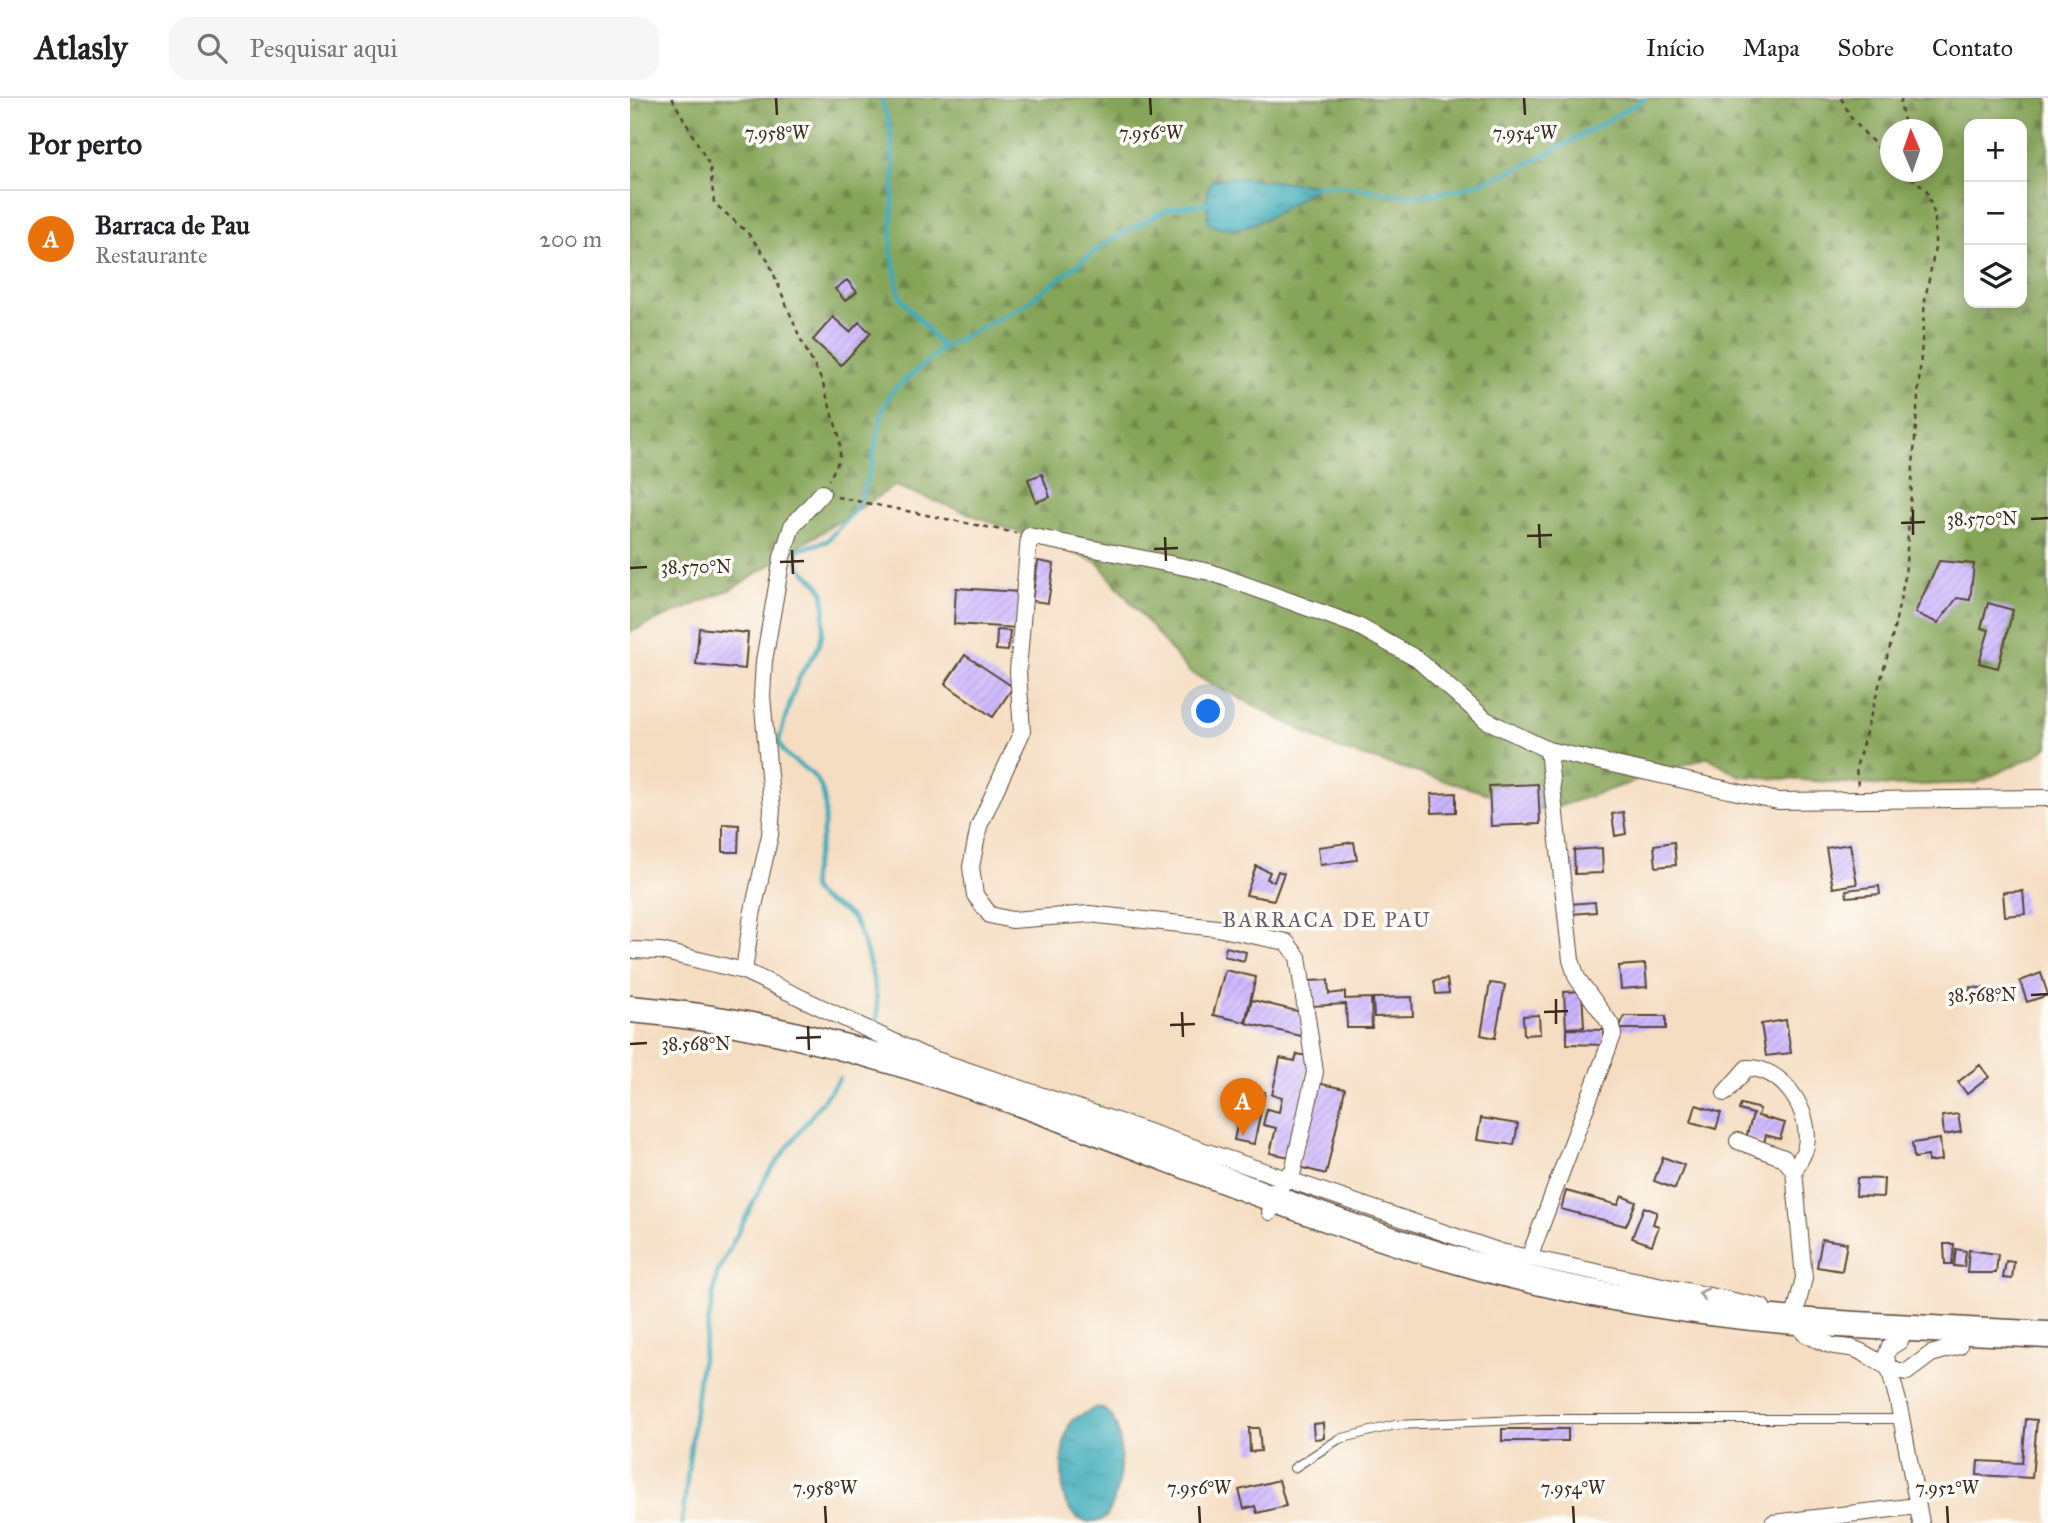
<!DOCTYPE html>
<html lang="pt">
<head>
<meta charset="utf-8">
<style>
	:root { --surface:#fff; --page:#f6f6f6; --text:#202124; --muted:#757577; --line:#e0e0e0; --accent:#c8321e }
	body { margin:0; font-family:"IM FELL Great Primer",serif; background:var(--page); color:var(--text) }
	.controls { position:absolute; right:21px; top:21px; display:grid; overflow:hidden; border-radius:14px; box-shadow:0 4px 18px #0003 }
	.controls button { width:63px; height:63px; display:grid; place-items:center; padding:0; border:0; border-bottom:2px solid var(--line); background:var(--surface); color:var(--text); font:35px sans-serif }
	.compass { position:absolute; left:1250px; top:21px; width:63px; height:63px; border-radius:50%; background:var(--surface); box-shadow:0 4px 18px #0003; rotate:358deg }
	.you { position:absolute; left:579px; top:614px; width:24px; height:24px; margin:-18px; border:5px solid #fff; border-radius:50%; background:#1a73e8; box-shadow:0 0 0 10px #1a73e833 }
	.badge { display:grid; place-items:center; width:46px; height:46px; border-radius:50%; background:var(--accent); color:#fff; font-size:23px; font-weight:700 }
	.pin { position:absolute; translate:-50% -58px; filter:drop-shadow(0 2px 4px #0008) }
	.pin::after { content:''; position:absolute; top:37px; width:24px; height:21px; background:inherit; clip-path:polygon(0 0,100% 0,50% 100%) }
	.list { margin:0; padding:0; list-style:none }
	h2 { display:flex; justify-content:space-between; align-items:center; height:91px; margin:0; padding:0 28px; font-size:30px }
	h2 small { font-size:23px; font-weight:400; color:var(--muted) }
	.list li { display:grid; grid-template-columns:46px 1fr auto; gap:21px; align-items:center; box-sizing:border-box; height:98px; padding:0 28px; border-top:2px solid var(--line) }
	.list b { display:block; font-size:26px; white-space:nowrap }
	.list p { margin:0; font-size:23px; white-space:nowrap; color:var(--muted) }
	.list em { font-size:23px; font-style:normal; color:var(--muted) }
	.icon { flex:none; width:38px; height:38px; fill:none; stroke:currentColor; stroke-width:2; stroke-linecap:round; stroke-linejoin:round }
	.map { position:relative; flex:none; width:1418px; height:1425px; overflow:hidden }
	header { display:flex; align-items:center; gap:42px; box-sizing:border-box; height:98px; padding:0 35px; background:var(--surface); border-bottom:2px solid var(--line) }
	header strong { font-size:33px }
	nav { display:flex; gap:38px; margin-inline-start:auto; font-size:24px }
	.search { width:490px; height:63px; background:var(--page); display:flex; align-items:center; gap:18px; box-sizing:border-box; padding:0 24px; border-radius:21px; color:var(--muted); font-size:26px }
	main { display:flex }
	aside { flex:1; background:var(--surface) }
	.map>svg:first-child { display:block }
</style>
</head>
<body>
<header>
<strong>Atlasly</strong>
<div class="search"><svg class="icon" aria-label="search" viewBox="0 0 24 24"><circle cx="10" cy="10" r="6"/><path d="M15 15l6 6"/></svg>Pesquisar aqui</div>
<nav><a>Início</a><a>Mapa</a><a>Sobre</a><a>Contato</a></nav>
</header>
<main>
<aside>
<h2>Por perto<small></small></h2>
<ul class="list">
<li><span class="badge" style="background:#e8710a">A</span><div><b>Barraca de Pau</b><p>Restaurante</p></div><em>200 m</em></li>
</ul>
</aside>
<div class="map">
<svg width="1418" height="1425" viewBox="0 0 1418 1425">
	<defs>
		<pattern id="forest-firs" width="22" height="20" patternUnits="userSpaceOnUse" patternTransform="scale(1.75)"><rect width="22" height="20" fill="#86a559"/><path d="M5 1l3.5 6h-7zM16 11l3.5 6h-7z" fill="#6f8749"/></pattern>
		<pattern id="water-ripples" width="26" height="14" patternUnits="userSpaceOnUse" patternTransform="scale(1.75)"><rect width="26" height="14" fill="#3baab9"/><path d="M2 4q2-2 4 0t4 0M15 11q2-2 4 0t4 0" fill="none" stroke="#338b96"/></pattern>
		<pattern id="building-hatch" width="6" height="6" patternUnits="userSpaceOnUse" patternTransform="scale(1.75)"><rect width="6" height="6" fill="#cab3fe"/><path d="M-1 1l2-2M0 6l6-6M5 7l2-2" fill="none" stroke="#ae9ad9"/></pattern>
	</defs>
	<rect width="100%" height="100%" fill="#fdfcf7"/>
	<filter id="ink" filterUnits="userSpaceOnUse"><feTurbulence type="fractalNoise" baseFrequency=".0143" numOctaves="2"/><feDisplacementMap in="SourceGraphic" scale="14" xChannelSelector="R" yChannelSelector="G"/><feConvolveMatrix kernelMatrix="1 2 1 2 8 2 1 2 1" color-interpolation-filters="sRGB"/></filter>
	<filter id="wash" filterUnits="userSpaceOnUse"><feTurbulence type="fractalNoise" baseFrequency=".00686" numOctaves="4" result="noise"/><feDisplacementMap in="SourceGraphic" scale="28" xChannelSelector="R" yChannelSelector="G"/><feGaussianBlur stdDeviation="1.57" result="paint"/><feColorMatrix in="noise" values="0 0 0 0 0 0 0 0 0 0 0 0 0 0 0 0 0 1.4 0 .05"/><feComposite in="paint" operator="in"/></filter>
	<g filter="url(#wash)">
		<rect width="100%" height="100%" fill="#f5ddc1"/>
		<path fill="url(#forest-firs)" stroke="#60683c" stroke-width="2" fill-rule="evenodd" d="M 0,0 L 1418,0 L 1418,648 L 1407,657 L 1346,685 L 1259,688 L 1110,678 L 1078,659 L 915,713 L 706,650 L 559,574 L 467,464 L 265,388 L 103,490 L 0,534 ZM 1339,26 L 1392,26 L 1392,205 L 1339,205 ZM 1260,32 L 1302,32 L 1302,74 L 1260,74 Z"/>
		<path fill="url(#water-ripples)" stroke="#3b6a6c" stroke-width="2" d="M 597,79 L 689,87 C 665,104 605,148 578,124 L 577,92 L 582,83 Z
			M 467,1309 C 501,1315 492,1394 478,1416 C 475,1421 471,1423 465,1424 C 444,1425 434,1409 433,1391 C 431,1369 431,1341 442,1322 Z"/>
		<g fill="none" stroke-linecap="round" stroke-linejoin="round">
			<path stroke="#3baab9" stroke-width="4.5" d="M 251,0 L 260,29 L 264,75 L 261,150 L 270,199 L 313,250
				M 685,88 C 717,85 750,96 781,97 C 859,98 950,38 1016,0
				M 246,927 C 253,909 234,835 222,820 C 212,808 190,806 183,792 C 175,775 206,727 191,689 C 182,667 155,666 149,643 C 155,621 161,597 171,576 C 175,568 182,561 186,553 C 194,540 195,515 194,500 C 192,478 161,475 168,452 L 197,443 L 227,409 L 241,370 L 253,311 L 262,293 L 313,250 L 394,207 L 476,145 L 538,111 L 580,105
				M 52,1425 L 69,1278 L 87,1176 L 137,1077 L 209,981"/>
		</g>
		<g id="blocks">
			<path fill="url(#building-hatch)" d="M 217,182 L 227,194 L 215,203 L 205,191 Z
				M 203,219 L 220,234 L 229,224 L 241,235 L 211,267 L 183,242 Z
				M 412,376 L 420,399 L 406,404 L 398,381 Z
				M 408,463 L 424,466 L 418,505 L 402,503 Z
				M 1309,463 L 1344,466 L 1340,502 L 1327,500 L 1308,525 L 1285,515 Z
				M 326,490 L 390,494 L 387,530 L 324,526 Z
				M 1358,505 L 1383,512 L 1368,570 L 1349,565 L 1359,532 L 1351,530 Z
				M 69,530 L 118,535 L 115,571 L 66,566 Z
				M 367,532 L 380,533 L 378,553 L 366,552 Z
				M 335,557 L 383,589 L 363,619 L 315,586 Z
				M 908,686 L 910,726 L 861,728 L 859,688 Z
				M 826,695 L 826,714 L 802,715 L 801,696 Z
				M 993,714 L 996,736 L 985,738 L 982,716 Z
				M 93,726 L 109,727 L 108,754 L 93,754 Z
				M 724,744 L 727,762 L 690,767 L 688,749 Z
				M 1044,744 L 1046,767 L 1026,769 L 1024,747 Z
				M 1220,746 L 1227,786 L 1203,790 L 1196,750 Z
				M 972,750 L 973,775 L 945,776 L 944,752 Z
				M 626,768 L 640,774 L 637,781 L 644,784 L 648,773 L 654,775 L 644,802 L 616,797 Z
				M 1249,788 L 1250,796 L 1217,799 L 1216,792 Z
				M 1393,793 L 1395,816 L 1375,818 L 1373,794 Z
				M 965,804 L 966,814 L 941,816 L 940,806 Z
				M 596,849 L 616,854 L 614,863 L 594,858 Z
				M 1015,866 L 1017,889 L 991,891 L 989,868 Z
				M 595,872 L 626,879 L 615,924 L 583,917 Z
				M 1411,875 L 1418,897 L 1397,904 L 1390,883 Z
				M 817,881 L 819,895 L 806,896 L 804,883 Z
				M 698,882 L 699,896 L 715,894 L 715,901 L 741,900 L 742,930 L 717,930 L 716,906 L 681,908 L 679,883 Z
				M 860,885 L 875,887 L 865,940 L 851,937 Z
				M 1340,889 L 1369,892 L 1368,904 L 1339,901 Z
				M 952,893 L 954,929 L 936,930 L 934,894 Z
				M 782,899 L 783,918 L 744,919 L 743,900 Z
				M 622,902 L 671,914 L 671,938 L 616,925 Z
				M 909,917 L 910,936 L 894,937 L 893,918 Z
				M 994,918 L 1036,918 L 1036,931 L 989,931 Z
				M 1156,922 L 1161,955 L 1136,958 L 1131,926 Z
				M 937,931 L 974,932 L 974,947 L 937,946 Z
				M 667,956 L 681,959 L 660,1059 L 640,1055 L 646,1030 L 633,1027 L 637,1011 L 649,1014 L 652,999 L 642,997 L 650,960 L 665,963 Z
				M 1350,967 L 1359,979 L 1337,996 L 1328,984 Z
				M 687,985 L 715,991 L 696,1076 L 669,1069 Z
				M 615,990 L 635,994 L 624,1046 L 604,1042 Z
				M 1111,1006 L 1130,1011 L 1128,1018 L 1155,1025 L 1150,1041 L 1136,1037 L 1134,1045 L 1116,1040 L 1123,1016 L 1109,1012 Z
				M 1066,1007 L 1091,1015 L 1086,1031 L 1061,1024 Z
				M 1328,1016 L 1331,1034 L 1314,1037 L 1312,1018 Z
				M 851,1020 L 888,1026 L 884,1047 L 847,1042 Z
				M 1310,1041 L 1312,1062 L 1298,1064 L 1298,1058 L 1284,1060 L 1282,1045 Z
				M 1033,1059 L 1054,1067 L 1045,1091 L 1024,1083 Z
				M 1227,1080 L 1254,1081 L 1253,1099 L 1226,1098 Z
				M 936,1093 L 988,1107 L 992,1098 L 1006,1104 L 996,1128 L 931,1111 Z
				M 1014,1109 L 1027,1114 L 1023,1126 L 1029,1128 L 1022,1147 L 1002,1140 Z
				M 1192,1141 L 1217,1145 L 1212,1173 L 1187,1169 Z
				M 1314,1146 L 1324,1146 L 1322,1166 L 1315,1166 Z
				M 1326,1151 L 1336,1153 L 1334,1169 L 1324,1168 Z
				M 1339,1152 L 1368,1156 L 1366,1175 L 1337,1175 Z
				M 1376,1163 L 1384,1164 L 1382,1181 L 1373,1180 Z
				M 1396,1321 L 1407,1322 L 1402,1380 L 1347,1377 L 1348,1363 L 1392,1365 Z
				M 693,1325 L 694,1340 L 684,1341 L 683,1326 Z
				M 619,1330 L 629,1330 L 631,1353 L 620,1354 Z
				M 872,1331 L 938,1331 L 938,1343 L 872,1343 Z
				M 649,1382 L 656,1408 L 627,1415 L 625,1408 L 614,1411 L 609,1392 Z"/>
		</g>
	</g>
	<g filter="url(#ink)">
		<use href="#blocks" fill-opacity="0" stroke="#574536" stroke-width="2"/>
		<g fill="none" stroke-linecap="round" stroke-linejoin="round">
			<defs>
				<path id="lane" d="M 664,1370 L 709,1341 L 765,1327 L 914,1321 L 1272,1321"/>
				<path id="street" d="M 0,852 L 31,853 L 114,873 L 292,957 L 871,1154 L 1132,1209
					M 114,873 L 122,817 L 140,737 L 142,711 L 132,598 L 134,563 L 152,459 L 162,428 L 192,395
					M 1095,995 L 1117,970 C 1153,969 1182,1014 1176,1048 C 1174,1057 1168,1065 1164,1073
					M 1108,1043 L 1154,1060 L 1164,1073 L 1174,1180 L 1165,1216
					M 640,1114 L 654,1081 L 663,1073 L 685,974 L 668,859 L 656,844 L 587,830 L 459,816 L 382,822 L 360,817 L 345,797 L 341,769 L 349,728 L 392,634 L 388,573 L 399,438 L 580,474 L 728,528 L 787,561 L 856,622 L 918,652 L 1148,703 L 1418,700
					M 899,1160 L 983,937 L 982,928 L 947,880 L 941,862 L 918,652
					M 1174,1235 C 1182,1239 1191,1244 1200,1247 C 1209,1250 1218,1248 1227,1252 C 1246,1260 1255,1272 1277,1274 L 1301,1256 L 1329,1248
					M 1270,1243 L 1259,1250 L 1256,1259 L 1268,1303 L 1291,1425
					M 1143,1425 L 1287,1408"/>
				<path id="primary" d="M 0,911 C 273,933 522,1066 779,1148 C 899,1186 1028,1211 1154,1222 C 1241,1229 1330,1232 1418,1237"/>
			</defs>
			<use href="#lane" stroke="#574536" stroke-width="10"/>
			<use href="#street" stroke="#574536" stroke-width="18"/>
			<use href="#primary" stroke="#574536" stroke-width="29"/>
			<path stroke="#574536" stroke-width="2.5" stroke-dasharray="5 5" stroke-linecap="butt" d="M 42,0 L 80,68 L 84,105 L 117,134 L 138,162 L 170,240 L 192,283 L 210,341 L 210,360 L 199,382
				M 1211,0 L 1222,21 L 1260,63
				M 1272,0 L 1270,5 L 1276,32
				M 207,399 L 386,435
				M 1228,687 L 1226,670 L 1261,545 L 1275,479 L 1295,202 L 1305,150 L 1305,118 L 1296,91 L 1274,74"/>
			<use href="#lane" stroke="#fff" stroke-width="8"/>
			<use href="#street" stroke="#fff" stroke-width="16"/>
			<use href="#primary" stroke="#fff" stroke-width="26"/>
		</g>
		<defs><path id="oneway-chevron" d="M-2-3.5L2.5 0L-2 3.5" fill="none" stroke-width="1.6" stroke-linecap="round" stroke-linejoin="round" transform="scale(1.75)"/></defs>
		<use stroke="#a79f9a" href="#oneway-chevron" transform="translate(1073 1196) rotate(-168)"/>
	</g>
	<path fill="none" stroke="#3b2a1e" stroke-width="2.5" d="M 146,0 L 147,17M 520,0 L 521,17M 894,0 L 895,17M 1283,412 L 1283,437M 1401,421 L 1418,420M 1271,425 L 1295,424M 909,426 L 910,450M 897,438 L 922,437M 535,439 L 536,463M 524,451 L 548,450M 162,452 L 163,476M 150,464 L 174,463M 0,470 L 17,469M 1401,897 L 1418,896M 926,901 L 926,926M 552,914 L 553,939M 914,914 L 938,913M 540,927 L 565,926M 178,928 L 179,952M 166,940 L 191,939M 0,946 L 17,945M 195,1408 L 196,1425M 569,1408 L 570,1425M 943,1408 L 944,1425M 1317,1408 L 1318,1425"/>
	<g text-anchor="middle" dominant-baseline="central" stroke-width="7" stroke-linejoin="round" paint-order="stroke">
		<g font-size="21" letter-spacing="2" fill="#6d5a6c" stroke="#fdfcf7">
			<text x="697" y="822">BARRACA DE PAU</text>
		</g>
	</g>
	<g font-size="18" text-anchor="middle" fill="#3b2a1e" stroke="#fdfcf7" stroke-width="7" stroke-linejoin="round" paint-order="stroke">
		<text x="147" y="41">7.958°W</text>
		<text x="521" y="41">7.956°W</text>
		<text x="895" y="41">7.954°W</text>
		<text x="1352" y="427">38.570°N</text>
		<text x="66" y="475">38.570°N</text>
		<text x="1352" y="903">38.568°N</text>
		<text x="66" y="952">38.568°N</text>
		<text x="195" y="1396">7.958°W</text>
		<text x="569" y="1396">7.956°W</text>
		<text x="943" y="1396">7.954°W</text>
		<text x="1317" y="1396">7.952°W</text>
	</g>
</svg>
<div class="controls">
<button>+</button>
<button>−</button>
<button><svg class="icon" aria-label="layers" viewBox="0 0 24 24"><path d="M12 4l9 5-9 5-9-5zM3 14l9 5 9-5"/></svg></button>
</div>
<svg class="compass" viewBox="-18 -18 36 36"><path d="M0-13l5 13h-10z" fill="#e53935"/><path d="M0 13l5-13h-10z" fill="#757577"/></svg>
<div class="you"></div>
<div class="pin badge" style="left:613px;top:1038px;background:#e8710a">A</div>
</div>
</main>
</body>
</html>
